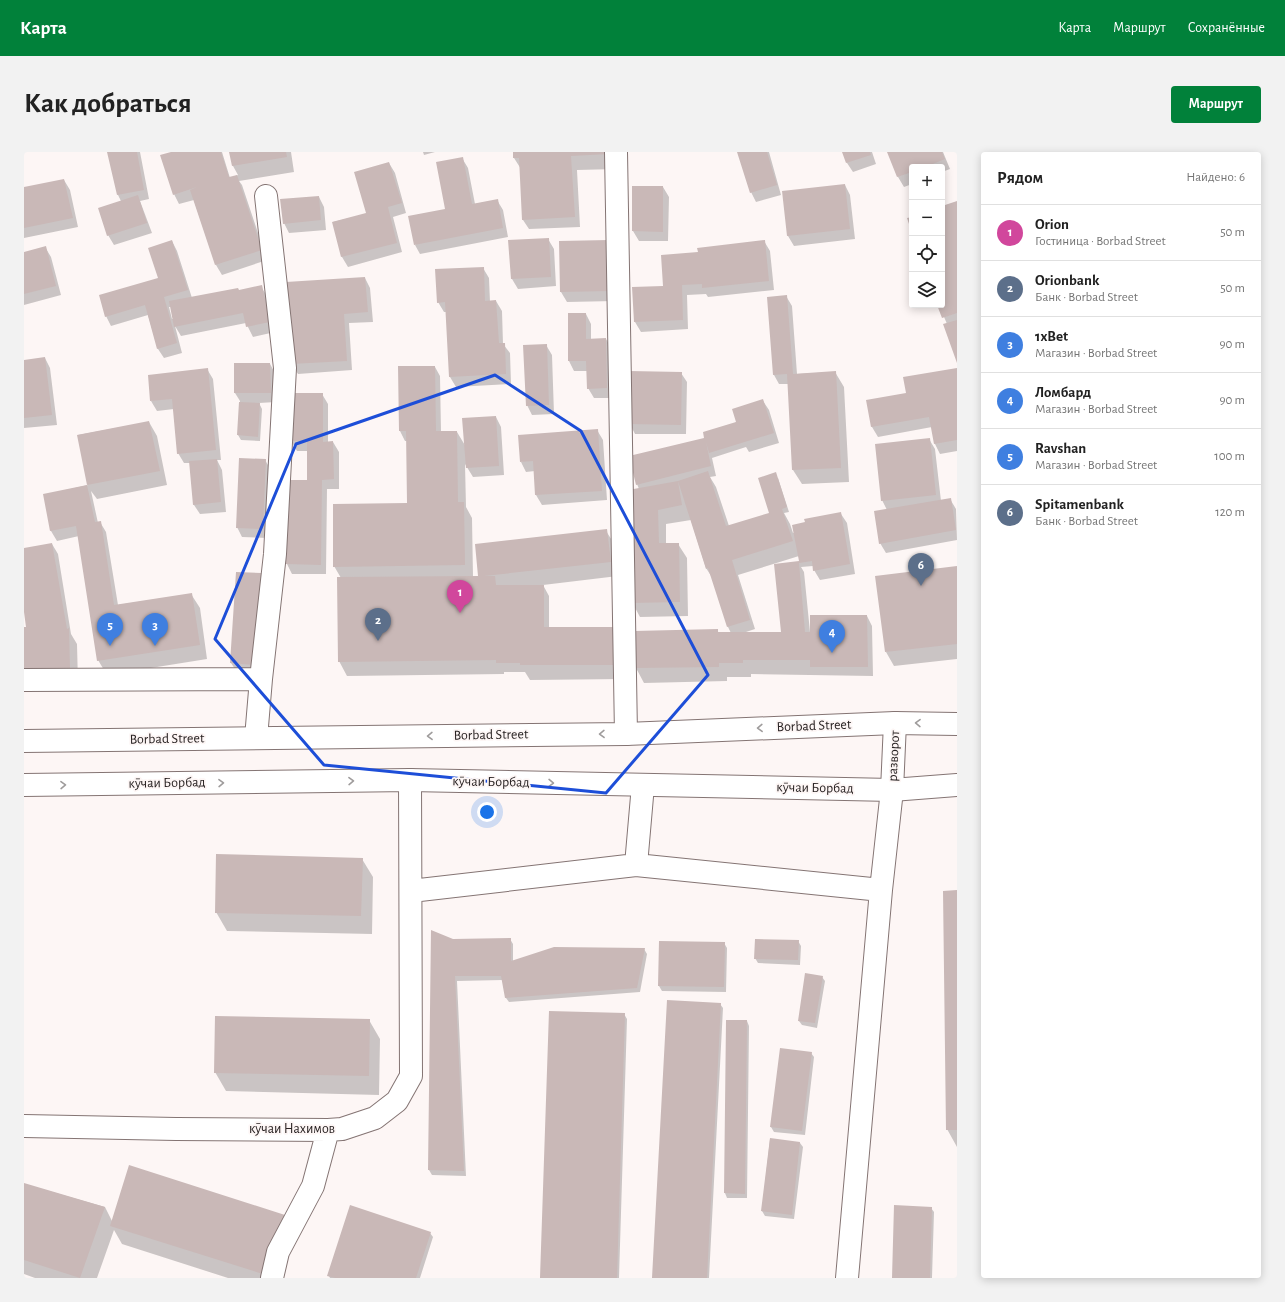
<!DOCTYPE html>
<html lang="ru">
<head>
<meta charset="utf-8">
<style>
	:root { --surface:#fff; --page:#f2f2f2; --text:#222; --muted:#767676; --line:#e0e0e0; --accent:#01813a }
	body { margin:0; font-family:"Alegreya Sans",sans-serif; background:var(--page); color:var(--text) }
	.controls { position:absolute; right:12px; top:12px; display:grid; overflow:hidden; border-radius:4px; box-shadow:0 2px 10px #0003 }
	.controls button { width:36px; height:36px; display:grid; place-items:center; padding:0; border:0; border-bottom:1px solid var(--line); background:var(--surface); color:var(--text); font:20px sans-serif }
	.you { position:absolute; left:463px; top:660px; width:14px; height:14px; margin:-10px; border:3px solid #fff; border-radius:50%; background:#1a73e8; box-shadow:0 0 0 6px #1a73e833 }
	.badge { display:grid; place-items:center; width:26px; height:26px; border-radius:50%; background:var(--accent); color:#fff; font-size:13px; font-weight:700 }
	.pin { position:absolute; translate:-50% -33px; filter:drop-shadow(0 1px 2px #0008) }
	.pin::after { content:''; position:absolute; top:21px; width:14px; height:12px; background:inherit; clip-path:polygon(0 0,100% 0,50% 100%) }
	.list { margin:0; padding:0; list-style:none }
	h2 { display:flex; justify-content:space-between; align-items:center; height:52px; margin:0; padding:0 16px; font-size:17px }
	h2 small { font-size:13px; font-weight:400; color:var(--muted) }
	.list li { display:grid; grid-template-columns:26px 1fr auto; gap:12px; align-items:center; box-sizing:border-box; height:56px; padding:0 16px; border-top:1px solid var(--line) }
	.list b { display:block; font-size:15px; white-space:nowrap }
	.list p { margin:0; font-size:13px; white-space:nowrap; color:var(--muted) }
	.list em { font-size:13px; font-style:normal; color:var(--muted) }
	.icon { flex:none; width:22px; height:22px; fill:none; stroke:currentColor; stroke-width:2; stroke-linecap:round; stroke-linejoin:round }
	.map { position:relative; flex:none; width:933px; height:1126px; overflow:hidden; border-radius:4px }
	header { display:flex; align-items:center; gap:24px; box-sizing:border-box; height:56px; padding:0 20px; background:var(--accent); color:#fff }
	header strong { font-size:19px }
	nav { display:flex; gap:22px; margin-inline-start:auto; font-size:14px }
	.intro { display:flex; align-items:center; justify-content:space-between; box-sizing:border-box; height:96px; padding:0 24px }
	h1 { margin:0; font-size:28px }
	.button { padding:10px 18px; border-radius:4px; background:var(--accent); color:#fff; font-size:14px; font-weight:700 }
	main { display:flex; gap:24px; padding:0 24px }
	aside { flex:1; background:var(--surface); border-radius:4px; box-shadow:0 2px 10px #0003 }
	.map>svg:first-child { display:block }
</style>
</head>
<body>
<header>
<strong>Карта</strong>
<nav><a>Карта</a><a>Маршрут</a><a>Сохранённые</a></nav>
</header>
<div class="intro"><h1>Как добраться</h1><a class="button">Маршрут</a></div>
<main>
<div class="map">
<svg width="933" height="1126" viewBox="0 0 933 1126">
	<rect width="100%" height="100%" fill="#fdf6f5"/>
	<path fill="#0003" fill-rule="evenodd" d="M 84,0 L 116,0 L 125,47 L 116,49 L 128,81 L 90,93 L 84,83 L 97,49 L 94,43 Z
		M 150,0 L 198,0 L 206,26 L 214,23 L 209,14 L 206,0 L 267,0 L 270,20 L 215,29 L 218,33 L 243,108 L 198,123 L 192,113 L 170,48 L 155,52 L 150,42 Z
		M 399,0 L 411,0 L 400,3 Z
		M 490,0 L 592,0 L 593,17 L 553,18 L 556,75 L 505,77 L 499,68 L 497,17 L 490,6 Z
		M 714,0 L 745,0 L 757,43 L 732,50 L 727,40 Z
		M 820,0 L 848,0 L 852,12 L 829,20 L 823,11 Z
		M 864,0 L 919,0 L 926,17 L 918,20 L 918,15 L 888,15 L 888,32 L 880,35 L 874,25 Z
		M 438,6 L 444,16 L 451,52 L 473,48 L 479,58 L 484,85 L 396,102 L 391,93 L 422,58 Z
		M 365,11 L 371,21 L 382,61 L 369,65 L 378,100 L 324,115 L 318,105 L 309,70 L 343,62 Z
		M 40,28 L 46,38 L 54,75 L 0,86 L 0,36 Z
		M 821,33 L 826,43 L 831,87 L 770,94 L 764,84 L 759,40 Z
		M 609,35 L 639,35 L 645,45 L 644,89 L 615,89 L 609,79 Z
		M 295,45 L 300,55 L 302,78 L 265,81 L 260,71 Z
		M 933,50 L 933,208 L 923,172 L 915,153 L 918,153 L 918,55 Z
		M 524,87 L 530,97 L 532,134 L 494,137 L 488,127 L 485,89 Z
		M 148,89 L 153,99 L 168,146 L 237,135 L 243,144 L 251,180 L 229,185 L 222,171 L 157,184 L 151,174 L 158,201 L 140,206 L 134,197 L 124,163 L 87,174 L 82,164 L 135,126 ZM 145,155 L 147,155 L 150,167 L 148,167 Z
		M 585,89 L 591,149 L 543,150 L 537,140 L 536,90 Z
		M 740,89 L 746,99 L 750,138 L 684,145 L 682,142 L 663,143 L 664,177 L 617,180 L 611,170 L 640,135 L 675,101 Z
		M 21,95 L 27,105 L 37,143 L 0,153 L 0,101 Z
		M 459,116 L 465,126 L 466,150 L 472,149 L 478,159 L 479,192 L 486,201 L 487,232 L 432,235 L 426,225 L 423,160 L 420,160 L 414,150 Z
		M 341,126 L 346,136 L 349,170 L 325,171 L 328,218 L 274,222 L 268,212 Z
		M 762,144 L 768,154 L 773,222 L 811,220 L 820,235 L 825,330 L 778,332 L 769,318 L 765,232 L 755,232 L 750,223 Z
		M 562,162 L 567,172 L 567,188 L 582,187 L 588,197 L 588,246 L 570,246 L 564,236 L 564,219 L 550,219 L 545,209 Z
		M 522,193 L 528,203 L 530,262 L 508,263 L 503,253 Z
		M 21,206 L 26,216 L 33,273 L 0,276 L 0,209 Z
		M 246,212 L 251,221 L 252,250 L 235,251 L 238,257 L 236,289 L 217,288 L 214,283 L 216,249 L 211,241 Z
		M 411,215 L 416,224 L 417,280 L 433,280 L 442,295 L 472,265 L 477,275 L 480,323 L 449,325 L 441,312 L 442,355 L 448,366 L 449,425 L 455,425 L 582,379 L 591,393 L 594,424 L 519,433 L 525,444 L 525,476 L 592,476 L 600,527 L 506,528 L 501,520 L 480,520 L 480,522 L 323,524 L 315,509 L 317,426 L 310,414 L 384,352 L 383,289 L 381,289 L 376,279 Z
		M 183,217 L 189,227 L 197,308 L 193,308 L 198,318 L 202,360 L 176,362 L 170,353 L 167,311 L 160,311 L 154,301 L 150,257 L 133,259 L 127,249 Z
		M 933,217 L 933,299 L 916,302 L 911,292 L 908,275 L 854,285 L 848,275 L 843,249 L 883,242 Z
		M 657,221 L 663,230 L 662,282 L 611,282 L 606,272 Z
		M 298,242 L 304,252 L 304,291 L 309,290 L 315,300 L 315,337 L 303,337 L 302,422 L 268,422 L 263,412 L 284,329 L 284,299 L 273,299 L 267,289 Z
		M 739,249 L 745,258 L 755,291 L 725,300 L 722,295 L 688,306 L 692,324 L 686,325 L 692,335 L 705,374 L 746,362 L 754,326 L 765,360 L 760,361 L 766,372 L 769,381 L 817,362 L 823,371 L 831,422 L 796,428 L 790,418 L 789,414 L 777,415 L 780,420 L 786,480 L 843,464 L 848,474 L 849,524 L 727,522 L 727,525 L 703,525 L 703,529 L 620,531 L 612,516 L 693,478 L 695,481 L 707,481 L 704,475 L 689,427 L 682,416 L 667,368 L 642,372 L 642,392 L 654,392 L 663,406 L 664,464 L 616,465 L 608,450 L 615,337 L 613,332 L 682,286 L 713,270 ZM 775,404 L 776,410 L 751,413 L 759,481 L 722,480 L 731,477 L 714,423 Z
		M 125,270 L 133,284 L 143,333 L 73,347 L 67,339 L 74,371 L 76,370 L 82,380 L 94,453 L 167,442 L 176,456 L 183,507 L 83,523 L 74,508 L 55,384 L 33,389 L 27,379 L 20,343 L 64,333 L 54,283 Z
		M 573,278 L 579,288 L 583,348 L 518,353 L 512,343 L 511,319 L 502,320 L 497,310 Z
		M 905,287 L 911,297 L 917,349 L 926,347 L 932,357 L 933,388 L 862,401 L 856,391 L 863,358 L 858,348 Z
		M 241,308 L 247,318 L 244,386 L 218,385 L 213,375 Z
		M 28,392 L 34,402 L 47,482 L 53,492 L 54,531 L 0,533 L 0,476 L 2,476 L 5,480 L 0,452 L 0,397 Z
		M 933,415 L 933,507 L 870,514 L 862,500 Z
		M 236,422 L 242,432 L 235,522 L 213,520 L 207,511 Z
		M 338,707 L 349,725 L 348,782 L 203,779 L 192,760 Z
		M 933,739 L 933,995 L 923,977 Z
		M 408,779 L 428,788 L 486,787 L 489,792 L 489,809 L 620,797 L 623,802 L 616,840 L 485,850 L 482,846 L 479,828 L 433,829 L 442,1024 L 408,1023 L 405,1018 Z
		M 774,789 L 777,794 L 776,813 L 734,811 L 731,806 Z
		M 636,790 L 700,791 L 703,796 L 702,840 L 638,839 L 635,834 Z
		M 798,825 L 801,829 L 793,876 L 778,873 L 775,869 Z
		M 696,852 L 699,856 L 685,1126 L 629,1126 Z
		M 600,862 L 603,867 L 595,1126 L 517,1126 Z
		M 345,868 L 356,887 L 355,943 L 202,939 L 191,920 Z
		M 723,869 L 725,874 L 723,1046 L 703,1046 L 701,1041 Z
		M 787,901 L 790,905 L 781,983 L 750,980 L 747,975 Z
		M 746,987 L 776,991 L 779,995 L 770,1067 L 741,1064 L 738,1059 Z
		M 0,1032 L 81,1055 L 88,1069 L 271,1082 L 257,1126 L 204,1126 L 98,1092 L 90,1078 L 73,1126 L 11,1126 L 0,1122 Z
		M 907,1056 L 910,1060 L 908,1126 L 869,1126 Z
		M 406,1081 L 409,1085 L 396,1126 L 306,1126 L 305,1124 Z"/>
	<path fill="#c9b8b7" d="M 83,0 L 113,0 L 120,38 L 93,43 Z
		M 147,0 L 197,0 L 205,25 L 213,23 L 238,98 L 191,113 L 166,38 L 173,35 L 149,43 L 136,3 Z
		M 205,0 L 262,0 L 263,5 L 208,14 Z
		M 489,0 L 585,0 L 585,2 L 547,4 L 551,65 L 498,68 L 495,6 L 489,6 Z
		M 713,0 L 743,0 L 753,33 L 726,41 Z
		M 818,0 L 846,0 L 847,3 L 822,11 Z
		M 863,0 L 918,0 L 921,7 L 901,15 L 888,15 L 888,20 L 873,25 Z
		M 439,5 L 448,52 L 474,47 L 479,76 L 390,93 L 384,64 L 421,57 L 412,10 Z
		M 365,10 L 378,51 L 364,55 L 373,91 L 317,105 L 308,70 L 342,61 L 330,20 Z
		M 40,27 L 49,66 L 0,76 L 0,35 Z
		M 821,32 L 826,77 L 763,84 L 758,39 Z
		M 608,34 L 639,34 L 639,80 L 608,79 Z
		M 114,43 L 123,71 L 83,84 L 74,56 Z
		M 295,44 L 297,68 L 259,72 L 256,47 Z
		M 933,49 L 933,161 L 918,166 L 913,153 L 918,153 L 918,54 Z
		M 888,65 L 888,81 L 883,66 Z
		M 525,86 L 527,125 L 487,127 L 484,88 Z
		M 148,88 L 164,138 L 140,145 L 153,191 L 133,197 L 121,153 L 81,165 L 75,143 L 134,126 L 124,96 Z
		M 585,88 L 586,139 L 536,140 L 535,89 Z
		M 741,88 L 745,129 L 678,136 L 678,132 L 658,133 L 659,168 L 610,170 L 608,135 L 639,134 L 637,103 L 674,100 L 673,96 Z
		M 22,94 L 32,134 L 0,142 L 0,100 Z
		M 460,115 L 461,149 L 472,148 L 475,191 L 481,191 L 482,222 L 425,225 L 421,150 L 413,151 L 411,117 Z
		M 341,125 L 344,160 L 320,162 L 323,209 L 267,212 L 262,130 Z
		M 238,133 L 246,170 L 222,175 L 219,161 L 150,175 L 145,149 L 214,136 L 215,138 Z
		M 763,143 L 769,222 L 812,219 L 817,316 L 768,318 L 763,222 L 749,223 L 743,145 Z
		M 544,161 L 562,161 L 562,187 L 582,186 L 583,236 L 563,237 L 562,209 L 544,209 Z
		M 933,168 L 933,211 L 919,172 Z
		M 523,192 L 525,253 L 502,254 L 499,193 Z
		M 21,205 L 28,263 L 0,266 L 0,208 Z
		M 210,211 L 246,211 L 247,241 L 210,241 Z
		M 374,214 L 411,214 L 412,279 L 433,279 L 434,350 L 440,350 L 441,413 L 309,415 L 309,352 L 383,351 L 382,279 L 375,279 Z
		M 184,216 L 192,298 L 153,302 L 148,247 L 126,249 L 124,223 Z
		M 933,216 L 933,288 L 910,292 L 905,265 L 847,275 L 842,248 L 882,241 L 879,225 Z
		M 605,219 L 658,220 L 657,273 L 605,272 Z
		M 266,241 L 299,241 L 299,290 L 309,289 L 310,327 L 298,328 L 297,413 L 262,412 L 262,328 L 283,328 L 283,289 L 266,289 Z
		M 739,247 L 750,281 L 685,301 L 682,290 L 687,314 L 612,333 L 605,304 L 680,286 L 679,280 L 712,270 L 708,257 Z
		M 215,250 L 236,251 L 234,285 L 213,283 Z
		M 472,264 L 475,314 L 442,316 L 438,266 Z
		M 125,269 L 136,319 L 63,333 L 53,283 Z
		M 574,277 L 578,339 L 511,343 L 509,309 L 496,310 L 494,283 Z
		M 906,286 L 912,343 L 857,349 L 851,292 Z
		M 215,306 L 242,307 L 239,377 L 212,376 Z
		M 193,307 L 197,350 L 169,353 L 165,309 Z
		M 684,319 L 702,374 L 745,361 L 734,326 L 752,320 L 763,355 L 758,357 L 769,389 L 708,408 L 726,468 L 703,475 L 684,416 L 682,417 L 654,329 L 658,353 L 634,358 L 635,391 L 655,391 L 656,450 L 607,451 L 604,338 L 654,329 Z
		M 63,333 L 71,370 L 77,369 L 90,453 L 168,441 L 176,493 L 73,509 L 52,374 L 26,379 L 19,342 Z
		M 927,346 L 932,378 L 855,392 L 850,359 Z
		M 817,360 L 826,412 L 789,419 L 788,409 L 775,411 L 781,480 L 786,480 L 786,463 L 843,463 L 844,515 L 786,515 L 786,508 L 719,508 L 719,511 L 695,511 L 695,515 L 611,516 L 610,479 L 694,477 L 694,480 L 757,480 L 750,412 L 775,409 L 768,373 L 781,370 L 780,367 Z
		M 583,377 L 587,410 L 460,424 L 471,424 L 472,433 L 520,433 L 520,475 L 592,475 L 593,513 L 496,513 L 496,511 L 472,511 L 472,508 L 314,510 L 313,425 L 454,424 L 451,392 Z
		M 28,391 L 43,477 L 45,476 L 46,517 L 0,518 L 0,475 L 2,475 L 0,460 L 0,396 Z
		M 933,414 L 933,492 L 861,500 L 851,424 Z
		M 212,420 L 237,421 L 230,513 L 206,511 Z
		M 192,702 L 339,706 L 337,764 L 191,761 Z
		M 933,738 L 933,978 L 922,978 L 919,739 Z
		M 407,778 L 429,787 L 487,786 L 487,809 L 530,795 L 621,796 L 613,836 L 481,846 L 477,824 L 431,824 L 440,1019 L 404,1018 Z
		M 731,787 L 775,788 L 774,808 L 730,807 Z
		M 635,789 L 701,790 L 700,835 L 634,834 Z
		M 781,821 L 799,824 L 791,871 L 774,869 Z
		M 643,848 L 697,851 L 683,1126 L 628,1126 Z
		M 525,859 L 601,861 L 593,1126 L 516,1126 Z
		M 191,864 L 346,867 L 345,924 L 190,921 Z
		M 702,868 L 723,868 L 721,1042 L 700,1041 Z
		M 756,896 L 788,900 L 778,979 L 746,975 Z
		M 746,986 L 776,990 L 768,1063 L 737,1059 Z
		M 105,1013 L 261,1063 L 242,1123 L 86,1074 Z
		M 0,1031 L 81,1055 L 56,1126 L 0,1108 Z
		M 326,1053 L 407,1080 L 392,1126 L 311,1126 L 303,1124 Z
		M 870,1053 L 908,1055 L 906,1126 L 868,1126 Z"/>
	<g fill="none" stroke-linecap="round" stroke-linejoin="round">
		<defs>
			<path id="minor" d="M 592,0 L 602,582
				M 0,528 L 237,527
				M 232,586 L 237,527 L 251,402 L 261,216 L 242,44
				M 612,713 L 857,738
				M 387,739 L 612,713 L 619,633
				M 0,974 L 152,977 L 304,978 L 318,977 L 351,966 L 373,949 L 387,924 L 386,628
				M 248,1126 L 254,1100 L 289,1034 L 304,978
				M 823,1126 L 857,738 L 868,638 L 871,571"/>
			<path id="major" d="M 0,589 L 602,582 L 871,571 L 933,572
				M 0,633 L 386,628 L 868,638 L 933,633"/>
		</defs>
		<use href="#minor" stroke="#847473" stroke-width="24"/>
		<use href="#major" stroke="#847473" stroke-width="24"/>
		<use href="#minor" stroke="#fff" stroke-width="22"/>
		<use href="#major" stroke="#fff" stroke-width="22"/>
	</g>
	<defs><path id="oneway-chevron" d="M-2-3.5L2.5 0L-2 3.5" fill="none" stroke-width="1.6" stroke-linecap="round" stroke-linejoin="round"/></defs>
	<g stroke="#9f9c9c">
		<use href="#oneway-chevron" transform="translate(894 571) rotate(-179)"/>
		<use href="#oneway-chevron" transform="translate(736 576) rotate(178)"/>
		<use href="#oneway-chevron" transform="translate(578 582) rotate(179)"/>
		<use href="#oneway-chevron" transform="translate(406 584) rotate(179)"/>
		<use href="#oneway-chevron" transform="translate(327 629) rotate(-1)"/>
		<use href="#oneway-chevron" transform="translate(197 631) rotate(-1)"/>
		<use href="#oneway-chevron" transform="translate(527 631) rotate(1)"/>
		<use href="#oneway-chevron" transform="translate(39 633) rotate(-1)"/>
	</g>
	<path fill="none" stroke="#1d4ed8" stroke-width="3" stroke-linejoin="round" d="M 471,223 L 557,279 L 684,523 L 582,641 L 300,613 L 191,487 L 272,292 Z"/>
	<g text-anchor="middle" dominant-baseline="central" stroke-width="3.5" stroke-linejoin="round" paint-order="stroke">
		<g font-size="14" fill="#292323" stroke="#fdf6f5">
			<text transform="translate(790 574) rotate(-2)">Borbad Street</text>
			<text transform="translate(467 583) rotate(-1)">Borbad Street</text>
			<text transform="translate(143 587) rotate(-1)">Borbad Street</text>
			<text transform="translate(870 604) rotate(-87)">разворот</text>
			<text transform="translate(467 630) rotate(1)">кӯчаи Борбад</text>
			<text transform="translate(143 631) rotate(-1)">кӯчаи Борбад</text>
			<text transform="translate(791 636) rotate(1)">кӯчаи Борбад</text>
			<text x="268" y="977">кӯчаи Нахимов</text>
		</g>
	</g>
</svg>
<div class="controls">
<button>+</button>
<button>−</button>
<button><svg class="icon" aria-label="locate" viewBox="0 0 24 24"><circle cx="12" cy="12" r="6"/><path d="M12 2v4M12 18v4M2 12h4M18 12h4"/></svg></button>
<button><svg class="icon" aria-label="layers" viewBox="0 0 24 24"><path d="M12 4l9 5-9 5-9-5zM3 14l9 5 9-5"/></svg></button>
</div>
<div class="you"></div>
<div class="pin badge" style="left:436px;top:461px;background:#d1479c">1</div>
<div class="pin badge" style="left:354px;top:489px;background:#5c6f8a">2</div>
<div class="pin badge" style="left:131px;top:494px;background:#3f7fe0">3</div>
<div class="pin badge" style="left:808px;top:501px;background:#3f7fe0">4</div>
<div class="pin badge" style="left:86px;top:494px;background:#3f7fe0">5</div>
<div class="pin badge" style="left:897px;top:434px;background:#5c6f8a">6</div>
</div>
<aside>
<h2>Рядом<small>Найдено: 6</small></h2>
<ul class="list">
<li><span class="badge" style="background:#d1479c">1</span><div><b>Orion</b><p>Гостиница · Borbad Street</p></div><em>50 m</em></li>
<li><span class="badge" style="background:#5c6f8a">2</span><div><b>Orionbank</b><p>Банк · Borbad Street</p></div><em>50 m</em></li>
<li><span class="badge" style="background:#3f7fe0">3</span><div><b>1xBet</b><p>Магазин · Borbad Street</p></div><em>90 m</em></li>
<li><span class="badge" style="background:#3f7fe0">4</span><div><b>Ломбард</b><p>Магазин · Borbad Street</p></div><em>90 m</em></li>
<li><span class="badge" style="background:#3f7fe0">5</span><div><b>Ravshan</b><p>Магазин · Borbad Street</p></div><em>100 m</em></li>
<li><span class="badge" style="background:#5c6f8a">6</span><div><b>Spitamenbank</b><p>Банк · Borbad Street</p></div><em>120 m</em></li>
</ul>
</aside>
</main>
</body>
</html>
